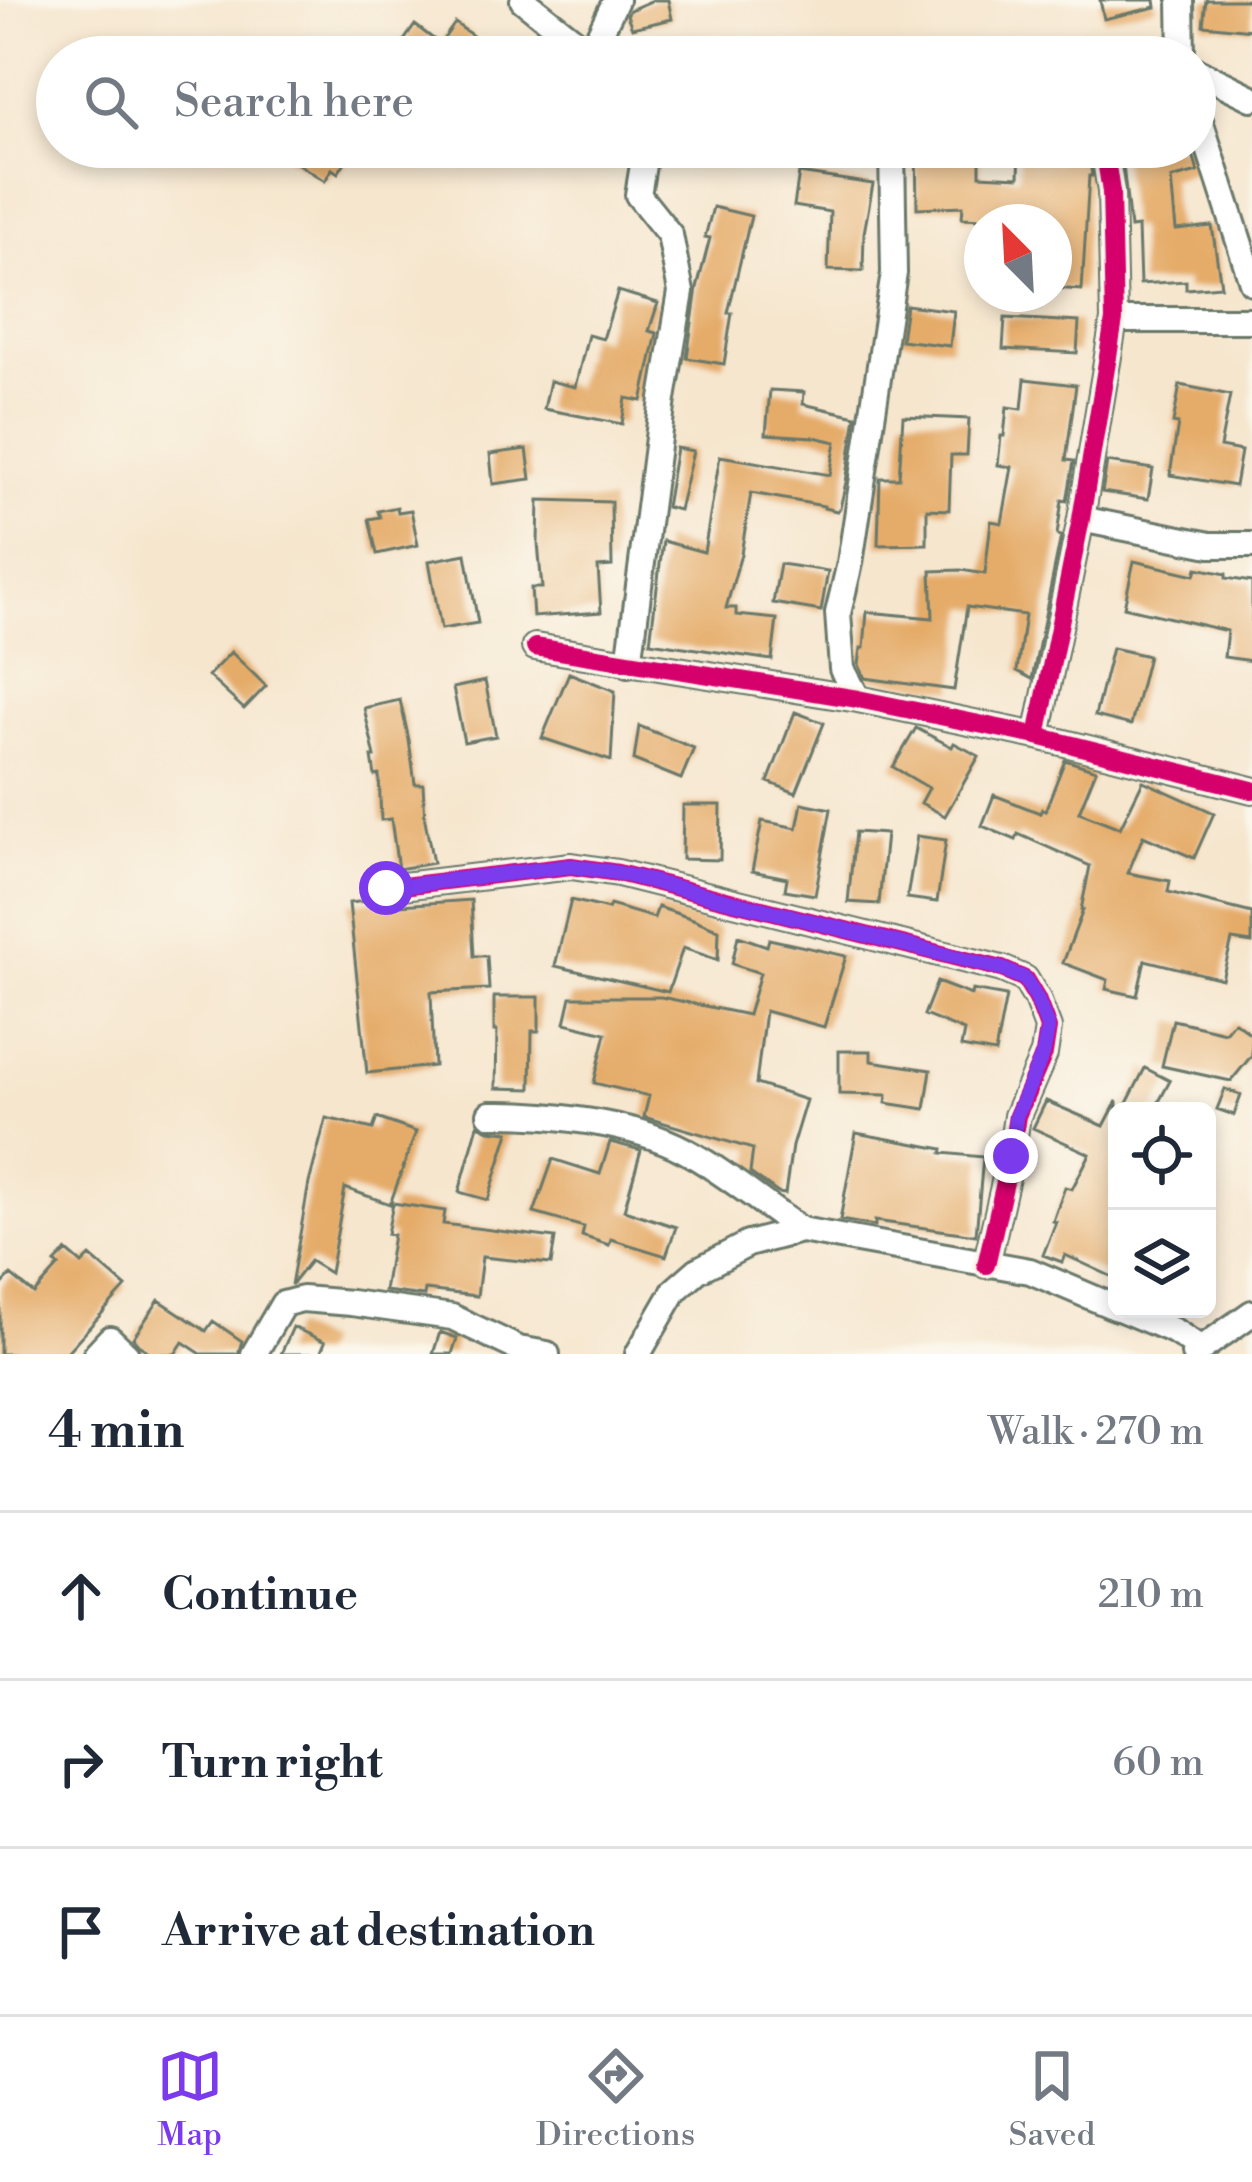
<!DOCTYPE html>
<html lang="en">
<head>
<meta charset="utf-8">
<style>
	:root { --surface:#fff; --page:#f2f2f3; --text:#1f2937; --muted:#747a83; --line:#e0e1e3; --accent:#7c3aed }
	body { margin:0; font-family:"Libre Bodoni",serif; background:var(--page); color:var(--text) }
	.controls { position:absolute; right:36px; bottom:36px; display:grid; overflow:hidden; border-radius:18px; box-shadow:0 6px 18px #0003 }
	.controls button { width:108px; height:108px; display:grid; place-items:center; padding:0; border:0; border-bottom:3px solid var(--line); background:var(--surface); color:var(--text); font:60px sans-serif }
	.compass { position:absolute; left:964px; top:204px; width:108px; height:108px; border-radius:50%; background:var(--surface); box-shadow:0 6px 18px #0003; rotate:336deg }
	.stop { position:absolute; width:36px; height:36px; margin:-27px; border:9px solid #7c3aed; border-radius:50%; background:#fff }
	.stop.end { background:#7c3aed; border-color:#fff; box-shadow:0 3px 12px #0008 }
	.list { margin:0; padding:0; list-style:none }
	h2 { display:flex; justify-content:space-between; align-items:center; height:156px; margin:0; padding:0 48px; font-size:51px }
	h2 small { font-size:39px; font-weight:400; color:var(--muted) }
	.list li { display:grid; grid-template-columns:78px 1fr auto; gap:36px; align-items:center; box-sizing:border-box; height:168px; padding:0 48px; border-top:3px solid var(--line) }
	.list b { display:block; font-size:45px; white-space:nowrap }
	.list em { font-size:39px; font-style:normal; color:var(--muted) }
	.icon { flex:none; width:66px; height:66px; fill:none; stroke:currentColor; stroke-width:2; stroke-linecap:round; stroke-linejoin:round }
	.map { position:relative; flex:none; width:1252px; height:1354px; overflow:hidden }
	.search { position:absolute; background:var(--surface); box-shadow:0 6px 18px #0003; left:36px; right:36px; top:36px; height:132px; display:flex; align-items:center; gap:30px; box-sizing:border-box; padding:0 42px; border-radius:66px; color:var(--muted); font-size:45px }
	.sheet { height:660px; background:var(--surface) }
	nav { display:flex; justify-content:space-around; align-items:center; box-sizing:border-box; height:168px; border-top:3px solid var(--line); background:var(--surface); font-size:33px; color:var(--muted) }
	nav a { display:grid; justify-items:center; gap:6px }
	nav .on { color:var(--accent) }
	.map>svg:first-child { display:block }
</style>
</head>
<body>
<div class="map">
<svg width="1252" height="1354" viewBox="0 0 1252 1354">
	<rect width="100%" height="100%" fill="#fbf7ec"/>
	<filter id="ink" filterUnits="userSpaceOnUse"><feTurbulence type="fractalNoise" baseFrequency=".00833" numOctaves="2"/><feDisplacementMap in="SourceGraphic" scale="24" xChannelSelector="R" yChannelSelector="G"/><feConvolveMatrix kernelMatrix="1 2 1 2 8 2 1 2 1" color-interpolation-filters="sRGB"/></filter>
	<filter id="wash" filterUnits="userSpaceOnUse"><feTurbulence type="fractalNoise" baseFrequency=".004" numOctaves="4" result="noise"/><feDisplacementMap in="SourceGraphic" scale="48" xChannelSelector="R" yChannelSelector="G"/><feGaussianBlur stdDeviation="2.7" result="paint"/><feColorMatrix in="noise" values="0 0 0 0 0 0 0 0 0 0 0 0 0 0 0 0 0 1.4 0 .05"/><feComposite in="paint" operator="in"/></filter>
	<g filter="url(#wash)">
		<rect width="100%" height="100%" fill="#f6e6ce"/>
		<g id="blocks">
			<path fill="#e5ac69" d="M 653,0 L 668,0 L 672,19 L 632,28 L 627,15 L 630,10 Z
				M 1100,0 L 1155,0 L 1156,7 L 1104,19 Z
				M 1206,0 L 1252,0 L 1252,30 L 1203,25 Z
				M 455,23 L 473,36 L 459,57 L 423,57 L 403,42 L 415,25 L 440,44 Z
				M 271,147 L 355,147 L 338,173 L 332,169 L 325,181 Z
				M 916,147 L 980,147 L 980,175 L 1019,177 L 1020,147 L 1088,147 L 1092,176 L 1089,176 L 1082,290 L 1054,288 L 1054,222 L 962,218 L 963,206 L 917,208 Z
				M 1121,147 L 1191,147 L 1198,172 L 1171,179 L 1176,230 L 1212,226 L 1221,286 L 1186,289 L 1186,281 L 1140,284 L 1138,227 L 1130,228 Z
				M 799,173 L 873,184 L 864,233 L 863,271 L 828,270 L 830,212 L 794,206 Z
				M 713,207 L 751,216 L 728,313 L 732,313 L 724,364 L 687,358 L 697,288 L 710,238 L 705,237 Z
				M 618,291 L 658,303 L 649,331 L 657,333 L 642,401 L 626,398 L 622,424 L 544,409 L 550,381 L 575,387 L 588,335 L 603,339 Z
				M 906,305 L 954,311 L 950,346 L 901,340 Z
				M 1005,318 L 1079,322 L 1077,353 L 1003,349 Z
				M 1025,379 L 1076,385 L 1066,460 L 1074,461 L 1067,501 L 1062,500 L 1057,535 L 1061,536 L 1032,679 L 1017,671 L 1025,615 L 967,607 L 954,690 L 865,678 L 859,665 L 861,648 L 864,648 L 867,612 L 933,618 L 931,571 L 961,570 L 985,574 L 991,521 L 1002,523 L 1012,467 L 998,465 L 1001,436 L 1004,436 L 1007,407 L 1022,409 Z
				M 1180,385 L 1230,395 L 1220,447 L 1241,451 L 1235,486 L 1170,475 L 1178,424 L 1173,423 Z
				M 770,390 L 804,392 L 803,404 L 856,416 L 846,482 L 840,508 L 837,511 L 824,508 L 824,506 L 751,493 L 741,554 L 726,608 L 736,608 L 736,615 L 777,619 L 772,660 L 650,642 L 663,541 L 704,552 L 720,456 L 830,475 L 836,442 L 814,437 L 766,434 Z
				M 903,416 L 969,419 L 967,455 L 951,455 L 949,510 L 927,509 L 927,544 L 878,545 L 880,478 L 899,478 Z
				M 676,448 L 693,451 L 679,510 L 666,507 Z
				M 527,449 L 531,479 L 493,484 L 490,454 Z
				M 1107,462 L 1153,469 L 1148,499 L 1102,492 Z
				M 539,500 L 611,502 L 612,566 L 598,567 L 601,612 L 533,617 L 531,588 L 542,588 L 538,543 Z
				M 397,507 L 398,512 L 411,510 L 418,545 L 377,554 L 369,519 L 380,517 L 378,511 Z
				M 466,554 L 478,623 L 441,629 L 429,561 Z
				M 1134,561 L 1195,575 L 1197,568 L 1226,574 L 1226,578 L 1252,582 L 1252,661 L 1224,657 L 1227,631 L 1124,607 Z
				M 780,564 L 828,571 L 821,611 L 773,603 Z
				M 1112,648 L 1148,656 L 1131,725 L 1095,716 Z
				M 231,652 L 266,686 L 244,709 L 208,676 Z
				M 569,673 L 615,691 L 611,761 L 542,738 Z
				M 485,681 L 496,736 L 464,742 L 453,688 Z
				M 400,700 L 409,740 L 415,784 L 423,784 L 425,820 L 433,863 L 398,869 L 391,819 L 381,820 L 379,775 L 375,776 L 372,757 L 375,757 L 364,708 Z
				M 795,712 L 824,723 L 796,793 L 768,782 Z
				M 639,726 L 694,748 L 681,779 L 634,760 Z
				M 916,728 L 952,747 L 954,743 L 979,756 L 945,816 L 921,803 L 929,788 L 893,767 Z
				M 1065,760 L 1096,770 L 1079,812 L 1120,828 L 1143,781 L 1214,813 L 1194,858 L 1143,836 L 1128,873 L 1170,881 L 1168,892 L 1252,913 L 1252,943 L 1232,940 L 1222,979 L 1145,960 L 1137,996 L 1106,989 L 1108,980 L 1063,963 L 1083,910 L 1081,910 L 1090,866 L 1018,834 L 1016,840 L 982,826 L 994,795 L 1040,813 L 1042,809 L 1045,811 Z
				M 802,803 L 831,809 L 815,895 L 785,890 L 787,878 L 752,871 L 762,821 L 797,828 Z
				M 683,805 L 721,805 L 720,860 L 682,859 Z
				M 855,832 L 886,834 L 879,904 L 848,902 Z
				M 917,836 L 946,840 L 937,902 L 907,898 Z
				M 375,900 L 386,906 L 471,900 L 474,956 L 487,956 L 489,989 L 431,992 L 434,1066 L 367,1073 L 349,903 Z
				M 571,900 L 608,909 L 610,905 L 654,918 L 658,907 L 693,919 L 719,930 L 718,960 L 683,948 L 668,992 L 555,966 Z
				M 738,936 L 767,946 L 769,939 L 846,956 L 824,1027 L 765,1011 L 756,1084 L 806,1100 L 792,1146 L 785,1194 L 778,1193 L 750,1173 L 753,1149 L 644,1117 L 649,1096 L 594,1083 L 606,1033 L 565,1023 L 571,997 L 661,997 L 748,1015 L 760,973 L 732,964 Z
				M 937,982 L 971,995 L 972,990 L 1006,996 L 995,1053 L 961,1047 L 964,1031 L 924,1015 Z
				M 494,997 L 539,997 L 539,1031 L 532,1031 L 531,1089 L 496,1088 L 497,1031 L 494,1031 Z
				M 1173,1020 L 1225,1032 L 1234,1021 L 1252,1035 L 1252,1055 L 1231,1081 L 1162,1066 Z
				M 839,1051 L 871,1051 L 871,1061 L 931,1070 L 925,1109 L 886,1103 L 887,1095 L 839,1094 Z
				M 1145,1068 L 1170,1081 L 1154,1111 L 1123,1111 Z
				M 1225,1089 L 1241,1095 L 1234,1115 L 1217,1109 Z
				M 1046,1101 L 1104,1126 L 1117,1101 L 1117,1279 L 1065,1255 L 1062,1262 L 1043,1255 L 1056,1222 L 1053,1221 L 1065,1187 L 1072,1189 L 1090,1154 L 1033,1128 Z
				M 326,1118 L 373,1129 L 377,1118 L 416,1132 L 390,1204 L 345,1188 L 330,1273 L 310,1261 L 291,1285 L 309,1183 Z
				M 478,1125 L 489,1130 L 509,1132 L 488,1200 L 459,1192 Z
				M 856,1133 L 943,1149 L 942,1153 L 983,1157 L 976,1235 L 875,1221 L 875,1226 L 840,1220 Z
				M 610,1142 L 641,1150 L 624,1210 L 676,1227 L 666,1256 L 611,1239 L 609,1245 L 582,1236 L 584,1227 L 534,1213 L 553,1159 L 600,1174 Z
				M 393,1203 L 445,1211 L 443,1224 L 555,1238 L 551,1264 L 482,1257 L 477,1296 L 425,1290 L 424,1296 L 384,1291 L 393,1235 L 387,1234 Z
				M 67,1251 L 82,1264 L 90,1256 L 126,1287 L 65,1354 L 0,1354 L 0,1287 L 11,1275 L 34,1294 L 59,1266 L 55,1263 Z
				M 159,1300 L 206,1331 L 213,1321 L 242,1341 L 238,1354 L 201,1354 L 183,1342 L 175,1354 L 152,1354 L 140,1346 L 133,1338 Z
				M 293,1327 L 325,1342 L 320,1354 L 281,1354 Z
				M 440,1332 L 457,1338 L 452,1354 L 433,1354 Z"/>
		</g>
	</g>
	<g filter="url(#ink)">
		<use href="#blocks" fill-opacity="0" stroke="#6a786a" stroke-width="3"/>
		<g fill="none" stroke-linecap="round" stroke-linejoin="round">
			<defs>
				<path id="minor" d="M 523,0 L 595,57
					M 1181,0 L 1182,57
					M 1088,50 L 1089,57
					M 591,52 L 616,0
					M 1195,70 L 1252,98
					M 1195,105 L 1252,282
					M 1114,320 L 1252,320
					M 1081,519 L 1210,545 L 1252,545
					M 535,647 L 858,699 L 1037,736 L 1252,790
					M 629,664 L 663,399 L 681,292 L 670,235 L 638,195 L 646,147
					M 858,699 L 842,669 L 838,613 L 850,563 L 894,273 L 892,147
					M 1037,736 L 1081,519 L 1114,320 L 1111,192 L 1104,147
					M 386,888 L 571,866 L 618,873 L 1002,969 L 1025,979 L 1037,999 L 1048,1028 L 1044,1054 L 1017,1116 L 1011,1156 L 986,1265
					M 490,1114 C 547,1113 634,1123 684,1150 C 722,1170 764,1205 801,1230
					M 1121,1309 L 1174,1331 L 1200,1348
					M 96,1354 L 110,1339 L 126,1354
					M 254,1354 L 283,1304 L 302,1299 L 351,1303 L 452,1317 L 519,1349 L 547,1354
					M 638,1354 L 675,1290 L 698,1270 L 748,1244 L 801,1230 L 1030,1271 L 1117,1308
					M 1194,1354 L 1252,1313"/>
			</defs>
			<use href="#minor" stroke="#6a786a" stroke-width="30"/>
			<use href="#minor" stroke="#fff" stroke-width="24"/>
			<defs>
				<path id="cycleway" d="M 535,647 L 858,699 L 1037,736 L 1252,790
					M 1037,736 L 1081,519 L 1114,320 L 1111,192 L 1104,147
					M 386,888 L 571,866 L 618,873 L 1002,969 L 1025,979 L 1037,999 L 1048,1028 L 1044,1054 L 1017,1116 L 1011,1156 L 986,1265"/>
			</defs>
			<use href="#cycleway" stroke="#fbf7ec" stroke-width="26"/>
			<use href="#cycleway" stroke="#d6006c" stroke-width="18"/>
		</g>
	</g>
	<g fill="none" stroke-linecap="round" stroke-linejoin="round" filter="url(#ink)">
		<path stroke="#7c3aed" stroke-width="15" d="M 386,888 L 571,866 L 618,873 L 1002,969 L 1025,979 L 1037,999 L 1048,1028 L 1043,1054 L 1016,1116 L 1011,1156"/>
	</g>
</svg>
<div class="controls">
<button><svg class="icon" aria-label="locate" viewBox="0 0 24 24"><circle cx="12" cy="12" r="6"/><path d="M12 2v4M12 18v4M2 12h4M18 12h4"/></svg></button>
<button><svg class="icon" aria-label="layers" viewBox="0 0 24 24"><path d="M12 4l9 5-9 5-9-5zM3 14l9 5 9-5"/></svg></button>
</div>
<svg class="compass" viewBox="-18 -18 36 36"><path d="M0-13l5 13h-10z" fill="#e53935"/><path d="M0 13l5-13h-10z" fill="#747a83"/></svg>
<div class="stop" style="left:386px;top:888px"></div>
<div class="stop end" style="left:1011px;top:1156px"></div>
<div class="search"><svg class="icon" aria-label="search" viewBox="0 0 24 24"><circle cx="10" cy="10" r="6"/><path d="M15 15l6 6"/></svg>Search here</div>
</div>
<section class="sheet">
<h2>4 min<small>Walk · 270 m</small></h2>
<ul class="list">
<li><svg class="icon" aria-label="ahead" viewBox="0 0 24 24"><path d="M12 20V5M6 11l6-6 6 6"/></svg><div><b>Continue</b></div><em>210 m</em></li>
<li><svg class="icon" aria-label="right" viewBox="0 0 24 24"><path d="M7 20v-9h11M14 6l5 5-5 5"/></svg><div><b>Turn right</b></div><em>60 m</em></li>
<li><svg class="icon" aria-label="arrive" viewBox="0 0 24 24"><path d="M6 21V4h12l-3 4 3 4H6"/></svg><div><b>Arrive at destination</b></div></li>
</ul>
</section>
<nav>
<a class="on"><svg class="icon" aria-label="map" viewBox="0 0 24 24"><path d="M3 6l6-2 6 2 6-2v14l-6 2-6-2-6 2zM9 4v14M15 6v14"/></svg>Map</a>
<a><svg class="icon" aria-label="directions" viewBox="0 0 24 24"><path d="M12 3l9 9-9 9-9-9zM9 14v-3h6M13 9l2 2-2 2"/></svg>Directions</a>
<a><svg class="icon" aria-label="saved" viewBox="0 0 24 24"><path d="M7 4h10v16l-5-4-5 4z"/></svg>Saved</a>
</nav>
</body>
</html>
